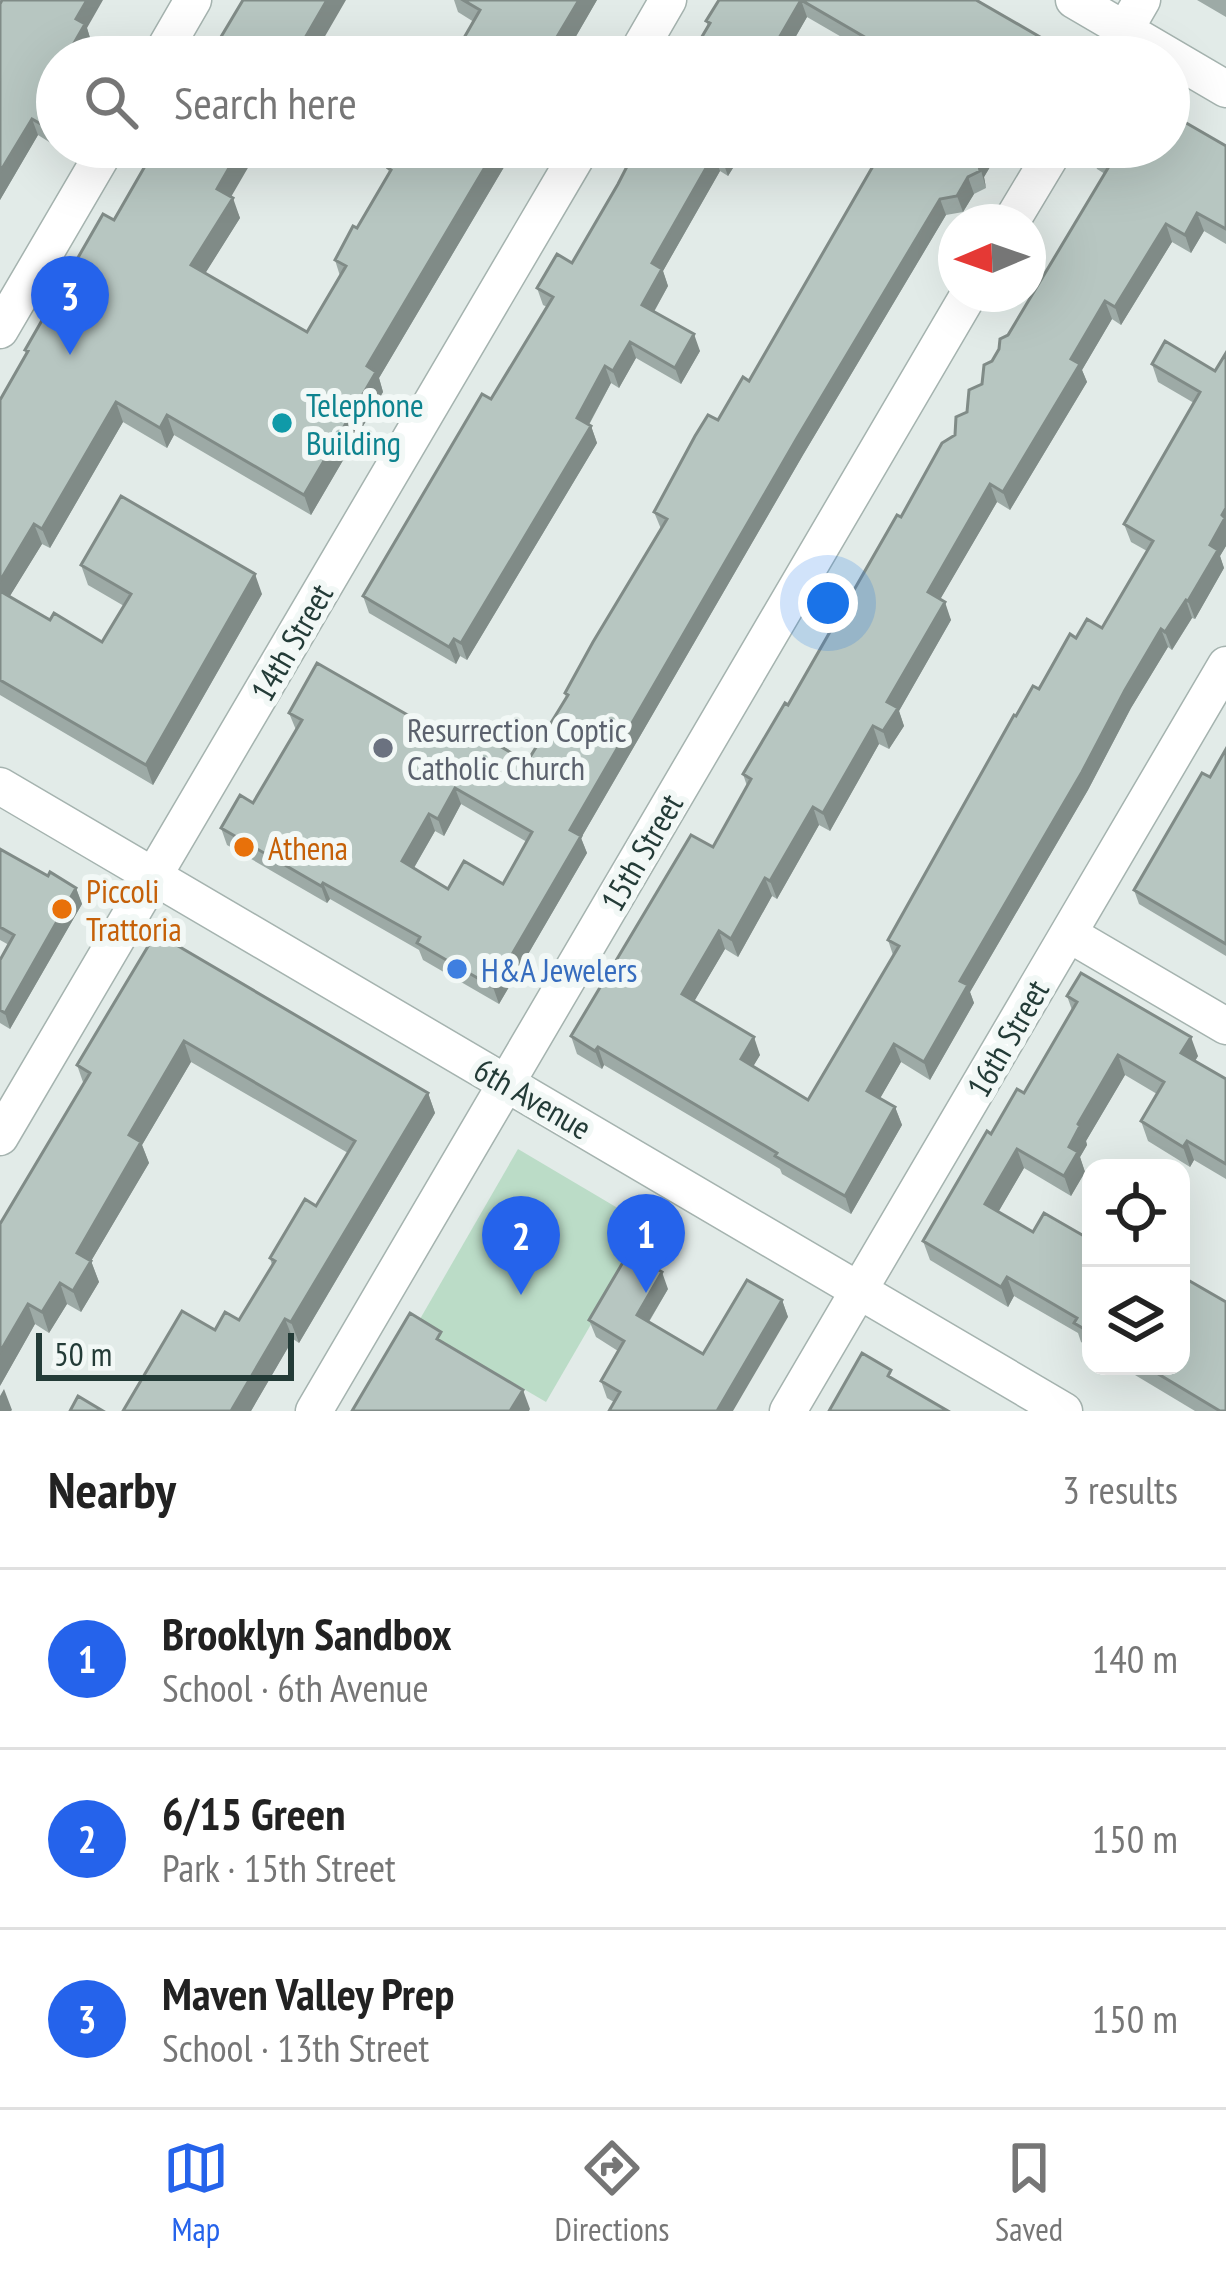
<!DOCTYPE html>
<html lang="en">
<head>
<meta charset="utf-8">
<style>
	:root { --surface:#fff; --page:#f2f2f2; --text:#222; --muted:#767676; --line:#e0e0e0; --accent:#2563eb }
	body { margin:0; font-family:"PT Sans Narrow",sans-serif; background:var(--page); color:var(--text) }
	.controls { position:absolute; right:36px; bottom:36px; display:grid; overflow:hidden; border-radius:24px; box-shadow:0 12px 48px #0002 }
	.controls button { width:108px; height:108px; display:grid; place-items:center; padding:0; border:0; border-bottom:3px solid var(--line); background:var(--surface); color:var(--text); font:60px sans-serif }
	.compass { position:absolute; left:938px; top:204px; width:108px; height:108px; border-radius:50%; background:var(--surface); box-shadow:0 12px 48px #0002; rotate:268deg }
	.scale { position:absolute; left:36px; bottom:30px; width:258px; box-sizing:border-box; padding-left:12px; border:6px solid #233b37; border-top:0; font-size:33px; line-height:42px; white-space:nowrap; color:#233b37; -webkit-text-stroke:9px #f2f8f6; paint-order:stroke }
	.you { position:absolute; left:828px; top:603px; width:42px; height:42px; margin:-30px; border:9px solid #fff; border-radius:50%; background:#1a73e8; box-shadow:0 0 0 18px #1a73e833 }
	.badge { display:grid; place-items:center; width:78px; height:78px; border-radius:50%; background:var(--accent); color:#fff; font-size:39px; font-weight:700 }
	.pin { position:absolute; translate:-50% -99px; filter:drop-shadow(0 3px 6px #0008) }
	.pin::after { content:''; position:absolute; top:63px; width:42px; height:36px; background:inherit; clip-path:polygon(0 0,100% 0,50% 100%) }
	.list { margin:0; padding:0; list-style:none }
	h2 { display:flex; justify-content:space-between; align-items:center; height:156px; margin:0; padding:0 48px; font-size:51px }
	h2 small { font-size:39px; font-weight:400; color:var(--muted) }
	.list li { display:grid; grid-template-columns:78px 1fr auto; gap:36px; align-items:center; box-sizing:border-box; height:180px; padding:0 48px; border-top:3px solid var(--line) }
	.list b { display:block; font-size:45px; white-space:nowrap }
	.list p { margin:0; font-size:39px; white-space:nowrap; color:var(--muted) }
	.list em { font-size:39px; font-style:normal; color:var(--muted) }
	.icon { flex:none; width:66px; height:66px; fill:none; stroke:currentColor; stroke-width:2; stroke-linecap:round; stroke-linejoin:round }
	.map { position:relative; flex:none; width:1226px; height:1411px; overflow:hidden }
	.search { position:absolute; background:var(--surface); box-shadow:0 12px 48px #0002; left:36px; right:36px; top:36px; height:132px; display:flex; align-items:center; gap:30px; box-sizing:border-box; padding:0 42px; border-radius:66px; color:var(--muted); font-size:45px }
	.sheet { height:696px; background:var(--surface) }
	nav { display:flex; justify-content:space-around; align-items:center; box-sizing:border-box; height:168px; border-top:3px solid var(--line); background:var(--surface); font-size:33px; color:var(--muted) }
	nav a { display:grid; justify-items:center; gap:6px }
	nav .on { color:var(--accent) }
	.map>svg:first-child { display:block }
</style>
</head>
<body>
<div class="map">
<svg width="1226" height="1411" viewBox="0 0 1226 1411">
	<rect width="100%" height="100%" fill="#e2ebe8"/>
	<path fill="#bbdcc7" d="M 518,1149 L 648,1226 L 546,1402 L 416,1326 Z"/>
	<g fill="none" stroke-linecap="round" stroke-linejoin="round">
		<defs>
			<path id="minor" d="M 1074,0 L 1226,89
				M 160,57 L 193,0
				M 635,57 L 668,0
				M 1109,57 L 1142,0
				M 1011,222 L 1056,147
				M 0,330 L 107,147
				M 0,786 L 1064,1411
				M 1069,934 L 1226,1026
				M 0,1137 L 582,147
				M 314,1411 L 969,294
				M 788,1411 L 1226,665"/>
		</defs>
		<use href="#minor" stroke="#a5b3af" stroke-width="39"/>
		<use href="#minor" stroke="#fff" stroke-width="36"/>
	</g>
	<path fill="#9daaa6" fill-rule="evenodd" d="M 454,0 L 597,0 L 564,57 L 474,22 L 458,12 Z
		M 719,0 L 976,0 L 1047,41 L 1053,57 L 876,57 L 807,17 L 784,57 L 690,57 L 708,26 L 706,21 Z
		M 1197,0 L 1226,0 L 1226,17 Z
		M 0,4 L 87,28 L 91,41 L 82,57 L 57,57 L 54,145 L 38,135 L 0,200 Z
		M 1226,146 L 1226,244 L 1204,231 L 1191,253 L 1172,242 L 1121,325 L 1112,319 L 1082,370 L 1087,382 L 1010,510 L 997,502 L 940,599 L 951,620 L 899,711 L 904,726 L 889,749 L 879,744 L 830,831 L 819,825 L 777,899 L 772,896 L 738,957 L 725,949 L 694,1001 L 760,1055 L 753,1066 L 808,1100 L 893,955 L 888,940 L 1016,716 L 1076,638 L 1102,628 L 1147,551 L 1131,542 L 1124,524 L 1194,403 L 1158,382 L 1152,364 L 1215,371 L 1226,353 L 1226,546 L 1220,556 L 1224,568 L 1195,619 L 1192,618 L 1172,650 L 1168,647 L 1131,708 L 1088,790 L 970,992 L 974,1003 L 930,1080 L 901,1062 L 880,1098 L 895,1107 L 902,1125 L 851,1214 L 782,1174 L 780,1169 L 604,1065 L 602,1069 L 577,1054 L 571,1036 L 713,847 L 747,786 L 743,774 L 788,705 L 901,517 L 955,435 L 982,384 L 992,361 L 1105,174 L 1097,169 L 1090,151 Z
		M 401,147 L 516,147 L 379,378 L 383,392 L 311,515 L 174,435 L 167,448 L 123,422 L 50,548 L 42,544 L 9,597 L 50,620 L 102,642 L 124,606 L 88,585 L 81,565 L 262,594 L 153,785 L 0,695 L 0,400 L 26,354 L 25,350 L 114,220 L 231,197 L 240,218 L 205,273 L 307,332 L 340,276 L 335,260 L 357,228 L 389,172 L 388,168 Z
		M 637,147 L 746,147 L 728,176 L 720,171 L 663,271 L 668,286 L 654,312 L 700,351 L 681,384 L 636,358 L 619,388 L 611,383 L 589,425 L 591,426 L 597,443 L 467,660 L 460,656 L 456,664 L 369,613 L 363,596 L 491,399 L 547,307 L 543,305 L 537,288 L 572,263 L 618,184 Z
		M 884,147 L 1002,147 L 984,177 L 986,188 L 974,194 L 963,212 L 946,215 L 803,455 L 581,838 L 587,853 L 499,1004 L 423,960 L 419,950 L 330,899 L 327,903 L 227,845 L 221,828 L 253,803 L 296,730 L 289,713 L 453,741 L 527,762 L 566,698 L 565,693 L 661,529 L 654,512 L 718,420 L 749,381 ZM 461,804 L 527,842 L 503,884 L 448,889 L 414,868 L 435,831 L 444,836 Z
		M 1226,749 L 1226,956 L 1139,904 L 1134,890 L 1210,777 Z
		M 0,849 L 48,876 L 76,888 L 82,904 L 10,1029 L 0,1023 L 0,960 L 9,945 L 0,940 Z
		M 156,933 L 428,1093 L 435,1113 L 299,1343 L 293,1339 L 251,1411 L 123,1411 L 215,1330 L 239,1320 L 272,1265 L 270,1258 L 316,1206 L 348,1153 L 191,1062 L 142,1145 L 149,1163 L 91,1261 L 99,1282 L 81,1312 L 67,1304 L 49,1333 L 35,1324 L 0,1386 L 84,1085 L 77,1065 Z
		M 1067,996 L 1198,1056 L 1195,1061 L 1226,1079 L 1226,1179 L 1194,1160 L 1190,1167 L 1148,1141 L 1141,1121 L 1157,1094 L 1125,1075 L 1086,1141 L 1087,1145 L 1080,1157 L 1085,1172 L 1071,1196 L 1024,1168 L 998,1212 L 1033,1232 L 1091,1240 L 1091,1348 L 1081,1342 L 1078,1333 L 1014,1296 L 1008,1307 L 930,1260 L 923,1241 L 991,1134 L 1024,1093 L 1072,1010 Z
		M 668,1289 L 649,1322 L 703,1354 L 782,1300 L 788,1317 L 614,1402 L 607,1398 L 601,1381 L 618,1351 L 596,1337 L 589,1320 Z
		M 1120,1366 L 1181,1366 L 1226,1411 L 1195,1411 Z"/>
	<path fill="#808b87" d="M 87,0 L 103,0 L 87,28 L 91,41 L 82,57 L 66,57 L 76,19 Z
		M 327,0 L 346,0 L 313,57 L 294,57 Z
		M 579,0 L 597,0 L 564,57 L 545,57 Z
		M 801,0 L 807,17 L 784,57 L 768,57 Z
		M 1047,41 L 1053,57 L 1038,57 Z
		M 57,72 L 57,99 L 46,91 Z
		M 57,113 L 57,140 L 54,145 L 48,128 Z
		M 32,119 L 38,135 L 0,200 L 0,172 Z
		M 241,147 L 260,147 L 224,209 L 217,189 Z
		M 497,147 L 516,147 L 379,378 L 383,392 L 311,515 L 304,495 L 367,366 Z
		M 729,147 L 746,147 L 728,176 L 722,159 Z
		M 986,147 L 1002,147 L 984,177 L 986,188 L 978,160 Z
		M 714,154 L 720,171 L 663,271 L 668,286 L 648,322 L 642,305 L 652,263 Z
		M 968,177 L 974,194 L 963,212 L 957,196 Z
		M 233,198 L 240,218 L 198,285 L 191,265 Z
		M 940,199 L 946,215 L 803,455 L 581,838 L 587,853 L 499,1004 L 493,987 L 570,830 L 797,438 Z
		M 1197,213 L 1204,231 L 1191,253 L 1185,235 Z
		M 1166,224 L 1172,242 L 1121,325 L 1115,307 Z
		M 1105,301 L 1112,319 L 1082,370 L 1087,382 L 1010,510 L 1003,492 L 1071,359 Z
		M 694,334 L 700,351 L 681,384 L 675,368 Z
		M 630,342 L 636,358 L 619,388 L 613,371 Z
		M 605,366 L 611,383 L 583,435 L 577,418 Z
		M 116,402 L 123,422 L 50,548 L 42,529 Z
		M 167,415 L 174,435 L 167,448 L 160,428 Z
		M 591,426 L 597,443 L 467,660 L 461,643 Z
		M 990,484 L 997,502 L 934,610 L 928,592 Z
		M 1226,508 L 1226,546 L 1220,556 L 1224,568 L 1195,619 L 1188,601 Z
		M 34,524 L 42,544 L 2,609 L 0,602 L 0,581 Z
		M 255,574 L 262,594 L 153,785 L 146,765 Z
		M 1186,600 L 1192,618 L 1172,650 L 1165,632 Z
		M 945,602 L 951,620 L 899,711 L 904,726 L 889,749 L 883,731 L 887,702 Z
		M 1161,629 L 1168,647 L 1131,708 L 1088,790 L 970,992 L 974,1003 L 930,1080 L 924,1062 L 960,981 Z
		M 454,639 L 460,656 L 456,664 L 449,647 Z
		M 873,726 L 879,744 L 830,831 L 823,813 Z
		M 455,788 L 461,804 L 444,836 L 438,819 Z
		M 813,807 L 819,825 L 777,899 L 770,881 Z
		M 429,814 L 435,831 L 408,878 L 402,861 Z
		M 765,878 L 772,896 L 738,957 L 731,939 Z
		M 323,883 L 330,899 L 327,903 L 321,886 Z
		M 76,888 L 82,904 L 10,1029 L 5,1013 Z
		M 719,931 L 725,949 L 688,1012 L 682,994 Z
		M 754,1037 L 760,1055 L 747,1077 L 741,1059 Z
		M 1191,1037 L 1198,1056 L 1188,1072 L 1181,1053 Z
		M 184,1041 L 191,1062 L 142,1145 L 149,1163 L 84,1273 L 77,1253 L 129,1135 Z
		M 894,1044 L 901,1062 L 874,1109 L 867,1091 Z
		M 598,1047 L 604,1065 L 602,1069 L 595,1051 Z
		M 1118,1055 L 1125,1075 L 1086,1141 L 1087,1145 L 1080,1157 L 1085,1172 L 1071,1196 L 1064,1176 L 1069,1147 L 1078,1124 Z
		M 428,1093 L 435,1113 L 299,1343 L 291,1322 Z
		M 895,1107 L 902,1125 L 851,1214 L 845,1196 Z
		M 1187,1141 L 1194,1160 L 1190,1167 L 1183,1147 Z
		M 1017,1149 L 1024,1168 L 992,1223 L 985,1204 Z
		M 91,1261 L 99,1282 L 81,1312 L 73,1291 Z
		M 662,1272 L 668,1289 L 643,1331 L 637,1315 Z
		M 1007,1277 L 1014,1296 L 1008,1307 L 1001,1287 Z
		M 60,1283 L 67,1304 L 49,1333 L 42,1312 Z
		M 782,1300 L 788,1317 L 733,1411 L 717,1411 Z
		M 28,1304 L 35,1324 L 0,1386 L 0,1352 Z
		M 285,1319 L 293,1339 L 251,1411 L 231,1411 Z
		M 4,1389 L 12,1410 L 11,1411 L 0,1411 L 0,1396 Z
		M 523,1390 L 530,1409 L 529,1411 L 510,1411 Z"/>
	<path fill="#b7c6c1" stroke="#808b87" stroke-width="3" fill-rule="evenodd" d="M 2,0 L 87,0 L 76,19 L 85,24 L 66,57 L 57,57 L 57,72 L 46,91 L 57,97 L 57,113 L 48,128 L 32,119 L 0,172 L 0,4 Z
		M 243,0 L 327,0 L 294,57 L 209,57 Z
		M 463,0 L 579,0 L 545,57 L 453,57 L 480,10 Z
		M 719,0 L 801,0 L 768,57 L 690,57 L 710,23 L 706,21 Z
		M 801,0 L 976,0 L 1047,41 L 1038,57 L 899,57 Z
		M 1169,113 L 1226,146 L 1226,229 L 1197,213 L 1185,235 L 1166,224 L 1115,307 L 1105,301 L 1071,359 L 1080,364 L 1003,492 L 990,484 L 928,592 L 945,602 L 887,702 L 898,708 L 883,731 L 873,726 L 823,813 L 813,807 L 770,881 L 765,878 L 731,939 L 719,931 L 682,994 L 754,1037 L 741,1059 L 808,1100 L 899,946 L 888,940 L 1014,715 L 1016,716 L 1033,686 L 1039,689 L 1070,634 L 1076,638 L 1087,619 L 1102,628 L 1153,541 L 1124,524 L 1200,392 L 1152,364 L 1165,341 L 1215,371 L 1226,353 L 1226,508 L 1222,515 L 1225,518 L 1210,545 L 1218,550 L 1188,601 L 1186,600 L 1165,632 L 1161,629 L 1125,690 L 1082,772 L 960,981 L 968,985 L 924,1062 L 894,1044 L 867,1091 L 895,1107 L 845,1196 L 775,1156 L 777,1153 L 598,1047 L 595,1051 L 571,1036 L 691,835 L 713,847 L 751,779 L 743,774 L 785,703 L 788,705 L 897,515 L 901,517 L 942,443 L 955,435 L 956,417 L 967,412 L 969,390 L 982,384 L 984,365 L 992,361 L 999,349 L 1000,339 L 1008,335 L 1111,163 L 1090,151 L 1093,147 L 1169,147 Z
		M 156,147 L 241,147 L 217,189 L 233,198 L 191,265 L 307,332 L 346,266 L 335,260 L 353,226 L 357,228 L 391,170 L 388,168 L 401,147 L 497,147 L 367,366 L 376,372 L 304,495 L 167,415 L 160,428 L 116,402 L 42,529 L 34,524 L 0,581 L 0,400 L 28,351 L 25,350 L 103,214 L 114,220 Z
		M 637,147 L 729,147 L 722,159 L 714,154 L 652,263 L 662,269 L 642,305 L 694,334 L 675,368 L 630,342 L 613,371 L 605,366 L 577,418 L 591,426 L 461,643 L 454,639 L 449,647 L 363,596 L 482,394 L 491,399 L 553,297 L 537,288 L 557,254 L 572,263 L 618,184 Z
		M 884,147 L 986,147 L 978,160 L 980,171 L 968,177 L 957,196 L 940,199 L 797,438 L 570,830 L 581,836 L 493,987 L 417,943 L 420,937 L 323,883 L 321,886 L 221,828 L 240,795 L 253,803 L 302,720 L 289,713 L 317,663 L 453,741 L 462,724 L 527,762 L 568,695 L 565,693 L 593,642 L 667,519 L 654,512 L 695,436 L 708,415 L 718,420 L 743,377 L 749,381 ZM 455,788 L 532,832 L 503,884 L 464,861 L 448,889 L 402,861 L 429,814 L 438,819 Z
		M 121,496 L 255,574 L 146,765 L 0,680 L 0,591 L 50,620 L 54,613 L 102,642 L 131,594 L 81,565 Z
		M 1226,749 L 1226,944 L 1134,890 L 1202,773 L 1210,777 Z
		M 0,849 L 48,876 L 50,872 L 76,888 L 5,1013 L 0,1010 L 0,960 L 14,935 L 0,927 Z
		M 156,933 L 428,1093 L 291,1322 L 285,1319 L 231,1411 L 123,1411 L 182,1311 L 215,1330 L 225,1312 L 239,1320 L 275,1261 L 270,1258 L 305,1199 L 316,1206 L 355,1141 L 184,1041 L 129,1135 L 141,1142 L 77,1253 L 91,1261 L 73,1291 L 60,1283 L 42,1312 L 28,1304 L 0,1352 L 0,1224 L 90,1073 L 77,1065 Z
		M 1081,973 L 1191,1037 L 1181,1053 L 1226,1079 L 1226,1164 L 1187,1141 L 1183,1147 L 1141,1121 L 1164,1082 L 1118,1055 L 1078,1124 L 1080,1126 L 1069,1147 L 1078,1152 L 1064,1176 L 1017,1149 L 985,1204 L 1033,1232 L 1044,1213 L 1091,1240 L 1091,1333 L 1074,1323 L 1077,1318 L 1007,1277 L 1001,1287 L 923,1241 L 987,1131 L 991,1134 L 1017,1089 L 1024,1093 L 1077,1002 L 1067,996 Z
		M 629,1252 L 662,1272 L 637,1315 L 703,1354 L 747,1280 L 782,1300 L 717,1411 L 609,1411 L 620,1392 L 601,1381 L 624,1341 L 589,1320 Z
		M 1181,1276 L 1226,1302 L 1226,1411 L 1220,1411 L 1145,1366 L 1181,1366 Z
		M 410,1313 L 441,1332 L 437,1339 L 523,1390 L 510,1411 L 352,1411 Z
		M 862,1353 L 891,1370 L 888,1376 L 948,1411 L 829,1411 Z
		M 78,1396 L 103,1411 L 70,1411 Z"/>
	<circle fill="#0f9aa8" stroke="#f2f8f6" stroke-width="4.5" cx="282" cy="423" r="12"/>
	<circle fill="#6b7280" stroke="#f2f8f6" stroke-width="4.5" cx="383" cy="748" r="12"/>
	<g fill="#e8710a" stroke="#f2f8f6" stroke-width="4.5">
		<circle cx="244" cy="847" r="12"/>
		<circle cx="62" cy="909" r="12"/>
	</g>
	<circle fill="#3f7fe0" stroke="#f2f8f6" stroke-width="4.5" cx="457" cy="969" r="12"/>
	<g text-anchor="middle" dominant-baseline="central" stroke-width="12" stroke-linejoin="round" paint-order="stroke">
		<g font-size="33" fill="#0d838f" stroke="#f2f8f6" text-anchor="start">
			<text x="306" y="404">Telephone<tspan x="306" dy="38">Building</tspan></text>
		</g>
		<g font-size="33" fill="#233b37" stroke="#f2f8f6">
			<text transform="translate(291 642) rotate(-60)">14th Street</text>
			<text transform="translate(641 852) rotate(-60)">15th Street</text>
			<text transform="translate(1007 1038) rotate(-60)">16th Street</text>
			<text transform="translate(533 1098) rotate(30)">6th Avenue</text>
		</g>
		<g font-size="33" fill="#5b616d" stroke="#f2f8f6" text-anchor="start">
			<text x="407" y="729">Resurrection Coptic<tspan x="407" dy="38">Catholic Church</tspan></text>
		</g>
		<g font-size="33" fill="#c56008" stroke="#f2f8f6" text-anchor="start">
			<text x="268" y="847">Athena</text>
			<text x="86" y="890">Piccoli<tspan x="86" dy="38">Trattoria</tspan></text>
		</g>
		<g font-size="33" fill="#366cbe" stroke="#f2f8f6" text-anchor="start">
			<text x="481" y="969">H&amp;A Jewelers</text>
		</g>
	</g>
</svg>
<div class="controls">
<button><svg class="icon" aria-label="locate" viewBox="0 0 24 24"><circle cx="12" cy="12" r="6"/><path d="M12 2v4M12 18v4M2 12h4M18 12h4"/></svg></button>
<button><svg class="icon" aria-label="layers" viewBox="0 0 24 24"><path d="M12 4l9 5-9 5-9-5zM3 14l9 5 9-5"/></svg></button>
</div>
<svg class="compass" viewBox="-18 -18 36 36"><path d="M0-13l5 13h-10z" fill="#e53935"/><path d="M0 13l5-13h-10z" fill="#767676"/></svg>
<div class="scale">50 m</div>
<div class="you"></div>
<div class="pin badge" style="left:646px;top:1293px">1</div>
<div class="pin badge" style="left:521px;top:1295px">2</div>
<div class="pin badge" style="left:70px;top:355px">3</div>
<div class="search"><svg class="icon" aria-label="search" viewBox="0 0 24 24"><circle cx="10" cy="10" r="6"/><path d="M15 15l6 6"/></svg>Search here</div>
</div>
<section class="sheet">
<h2>Nearby<small>3 results</small></h2>
<ul class="list">
<li><span class="badge">1</span><div><b>Brooklyn Sandbox</b><p>School · 6th Avenue</p></div><em>140 m</em></li>
<li><span class="badge">2</span><div><b>6/15 Green</b><p>Park · 15th Street</p></div><em>150 m</em></li>
<li><span class="badge">3</span><div><b>Maven Valley Prep</b><p>School · 13th Street</p></div><em>150 m</em></li>
</ul>
</section>
<nav>
<a class="on"><svg class="icon" aria-label="map" viewBox="0 0 24 24"><path d="M3 6l6-2 6 2 6-2v14l-6 2-6-2-6 2zM9 4v14M15 6v14"/></svg>Map</a>
<a><svg class="icon" aria-label="directions" viewBox="0 0 24 24"><path d="M12 3l9 9-9 9-9-9zM9 14v-3h6M13 9l2 2-2 2"/></svg>Directions</a>
<a><svg class="icon" aria-label="saved" viewBox="0 0 24 24"><path d="M7 4h10v16l-5-4-5 4z"/></svg>Saved</a>
</nav>
</body>
</html>
